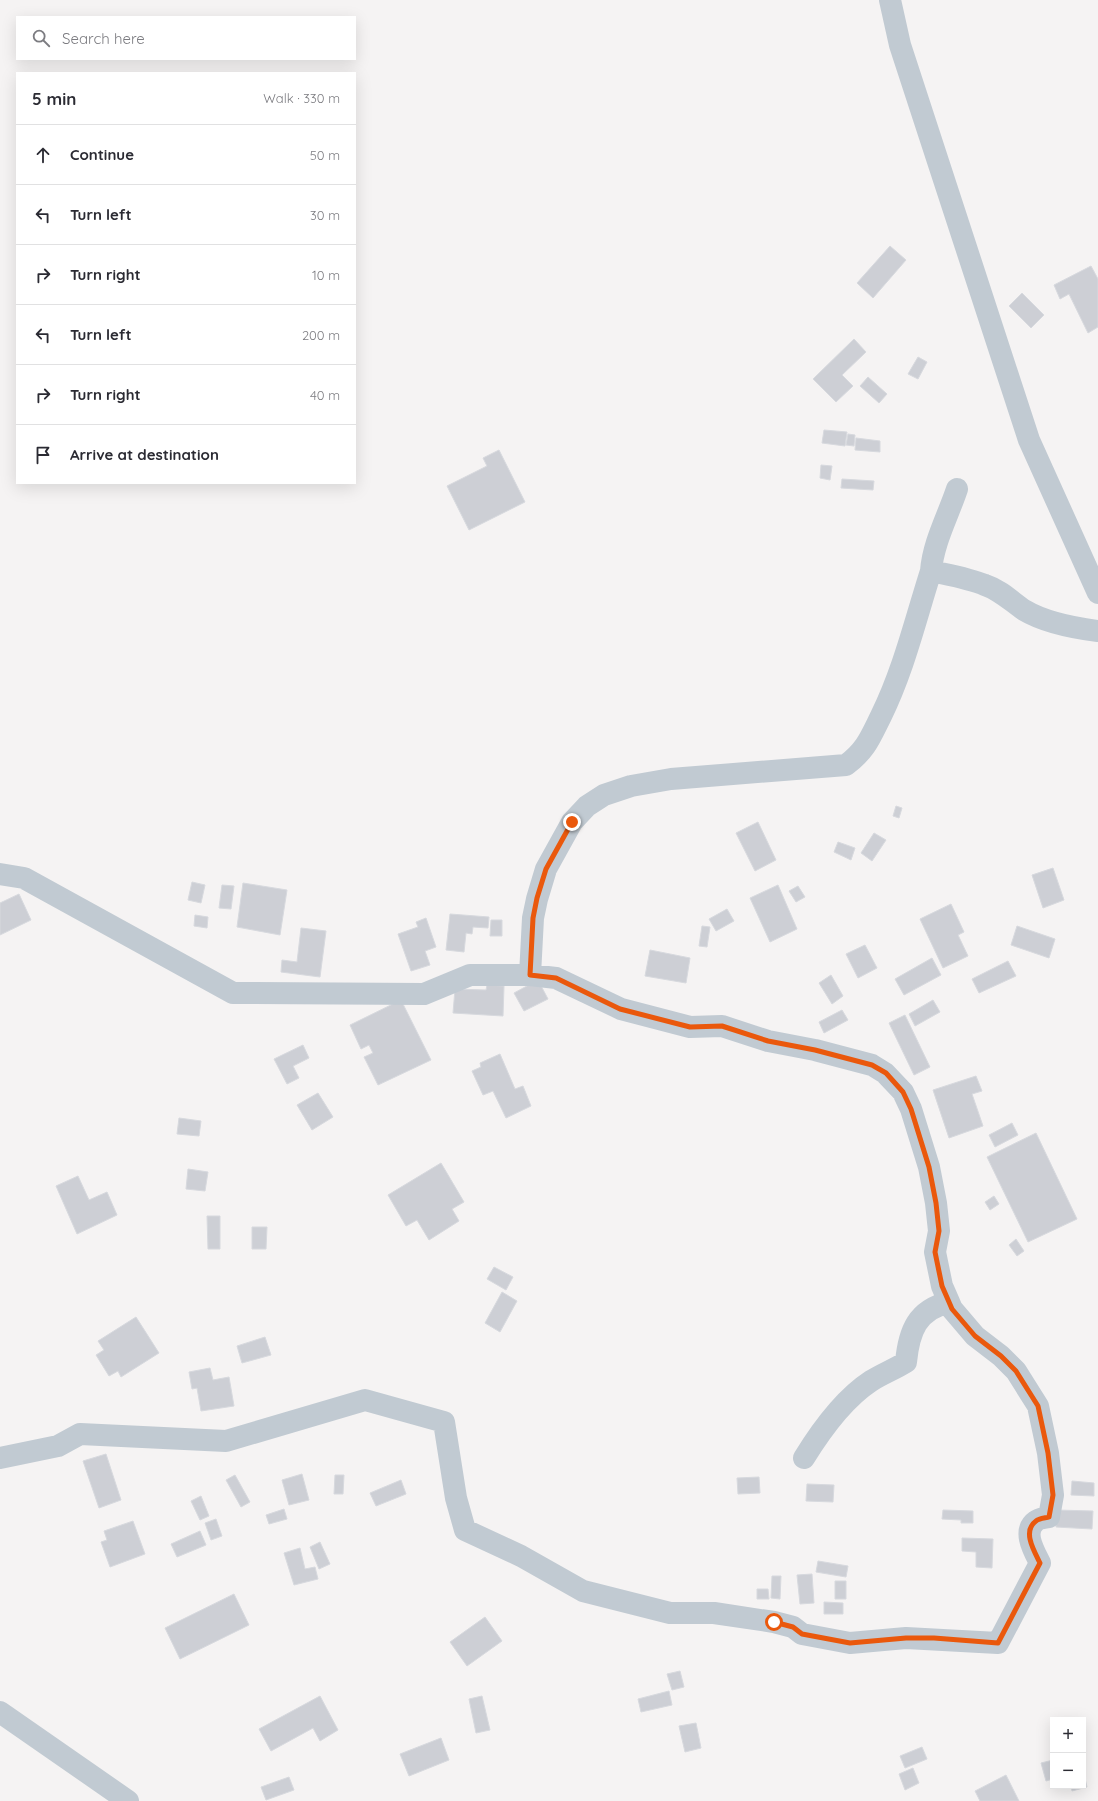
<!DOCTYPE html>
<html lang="en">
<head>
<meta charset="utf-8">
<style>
	:root { --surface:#fff; --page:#f2f2f3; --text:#2b2b33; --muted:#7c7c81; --line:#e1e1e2 }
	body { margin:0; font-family:Quicksand,sans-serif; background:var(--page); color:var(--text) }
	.controls { position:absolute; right:12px; bottom:12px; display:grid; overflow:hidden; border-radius:0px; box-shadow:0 4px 16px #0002 }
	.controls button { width:36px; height:36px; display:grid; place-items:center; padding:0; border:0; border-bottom:1px solid var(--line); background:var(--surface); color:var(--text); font:20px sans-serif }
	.stop { position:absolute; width:12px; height:12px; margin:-9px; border:3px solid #ea580c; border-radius:50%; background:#fff }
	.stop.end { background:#ea580c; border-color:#fff; box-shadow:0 1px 4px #0008 }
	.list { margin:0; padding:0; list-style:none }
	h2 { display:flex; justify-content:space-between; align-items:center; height:52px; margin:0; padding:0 16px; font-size:17px }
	h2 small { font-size:13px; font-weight:400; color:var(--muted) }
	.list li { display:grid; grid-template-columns:26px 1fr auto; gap:12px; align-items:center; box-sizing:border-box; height:60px; padding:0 16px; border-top:1px solid var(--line) }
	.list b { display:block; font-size:15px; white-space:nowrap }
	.list em { font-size:13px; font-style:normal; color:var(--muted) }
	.icon { flex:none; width:22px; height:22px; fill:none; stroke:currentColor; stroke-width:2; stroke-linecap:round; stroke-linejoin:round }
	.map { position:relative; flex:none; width:1098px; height:1801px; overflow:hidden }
	.search { position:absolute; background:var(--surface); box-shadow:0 4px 16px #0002; left:16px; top:16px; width:340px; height:44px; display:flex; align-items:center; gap:10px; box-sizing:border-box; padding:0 14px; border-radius:0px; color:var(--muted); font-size:15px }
	.panel { position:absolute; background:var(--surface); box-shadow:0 4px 16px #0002; left:16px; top:72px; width:340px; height:412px; border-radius:0px }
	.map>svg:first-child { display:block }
</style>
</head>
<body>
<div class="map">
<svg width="1098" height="1801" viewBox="0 0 1098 1801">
	<rect width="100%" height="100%" fill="#f5f3f3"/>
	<path fill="#cdcfd5" stroke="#d7d9de" d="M 890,246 L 906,260 L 873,298 L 857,283 Z
		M 1091,266 L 1098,279 L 1098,327 L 1088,333 L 1069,294 L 1060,299 L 1054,285 Z
		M 1022,293 L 1044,315 L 1031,328 L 1009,306 Z
		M 854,339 L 866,352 L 842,375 L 853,386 L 836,402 L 813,379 Z
		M 918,357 L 927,362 L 918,379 L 908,374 Z
		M 868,377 L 887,394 L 879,403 L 860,386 Z
		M 824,430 L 847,432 L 845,446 L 822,443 Z
		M 848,434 L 855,435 L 854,446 L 846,445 Z
		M 856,438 L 880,441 L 880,452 L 855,450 Z
		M 499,450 L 525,502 L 469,530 L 447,486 L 487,466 L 483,458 Z
		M 821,465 L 832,466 L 830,480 L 820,478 Z
		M 842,479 L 874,481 L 873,490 L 841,488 Z
		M 896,806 L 902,808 L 899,818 L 893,816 Z
		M 758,822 L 776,860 L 755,871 L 736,833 Z
		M 874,833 L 886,840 L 872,861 L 861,853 Z
		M 838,842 L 855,848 L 851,860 L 834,852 Z
		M 1053,868 L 1064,900 L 1043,908 L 1032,875 Z
		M 192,882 L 205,885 L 201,903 L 188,900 Z
		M 243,883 L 287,890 L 280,935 L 237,927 Z
		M 222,885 L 234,886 L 231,909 L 219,908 Z
		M 778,885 L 797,929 L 770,942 L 750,898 Z
		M 798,886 L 805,897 L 796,902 L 789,891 Z
		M 19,894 L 31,920 L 0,935 L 0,903 Z
		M 951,904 L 964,932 L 958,935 L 968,956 L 943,968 L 920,919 Z
		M 727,909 L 734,921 L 716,931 L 709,919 Z
		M 450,914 L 489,917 L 488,928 L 473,927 L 472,934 L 466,933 L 464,952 L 446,950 Z
		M 195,915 L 208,917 L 207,928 L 194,926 Z
		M 426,918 L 436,947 L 425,951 L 430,965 L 411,971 L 398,934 L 418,927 L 416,922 Z
		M 491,920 L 502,920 L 502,936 L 490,936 Z
		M 702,926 L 710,927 L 707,947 L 699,946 Z
		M 1017,926 L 1055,939 L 1049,958 L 1011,945 Z
		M 301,928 L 326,931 L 320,977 L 281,972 L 282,960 L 297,962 Z
		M 865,945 L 877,968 L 858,978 L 846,954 Z
		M 650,950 L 690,958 L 686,983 L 645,976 Z
		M 932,958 L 941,975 L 904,995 L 895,979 Z
		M 1008,961 L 1016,976 L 979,993 L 972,979 Z
		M 831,975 L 843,996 L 832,1004 L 819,983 Z
		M 538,980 L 548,999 L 524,1011 L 514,993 Z
		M 487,985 L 504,986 L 503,1016 L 453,1013 L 455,989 L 486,990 Z
		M 401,1000 L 431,1060 L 378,1085 L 364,1057 L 373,1053 L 369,1045 L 361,1049 L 350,1025 Z
		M 933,1000 L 940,1012 L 915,1026 L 909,1014 Z
		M 842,1010 L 848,1020 L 824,1033 L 819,1022 Z
		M 905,1015 L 930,1067 L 914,1075 L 889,1023 Z
		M 303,1045 L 309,1058 L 293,1066 L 299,1078 L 287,1084 L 274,1059 Z
		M 500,1054 L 515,1089 L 523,1086 L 531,1106 L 506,1118 L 493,1091 L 483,1095 L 472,1071 L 481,1067 L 480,1063 Z
		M 976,1076 L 982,1091 L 972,1094 L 983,1126 L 949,1138 L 933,1090 Z
		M 318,1093 L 333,1117 L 312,1130 L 297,1105 Z
		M 179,1118 L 201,1121 L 199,1136 L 177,1134 Z
		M 1012,1123 L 1018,1135 L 995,1147 L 989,1135 Z
		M 1036,1133 L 1077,1219 L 1028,1242 L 987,1157 Z
		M 441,1163 L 464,1202 L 452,1209 L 459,1221 L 429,1240 L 417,1220 L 406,1226 L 388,1195 Z
		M 188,1169 L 208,1172 L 205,1191 L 186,1189 Z
		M 78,1176 L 89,1200 L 107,1192 L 117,1215 L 77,1234 L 56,1186 Z
		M 994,1196 L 999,1204 L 990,1210 L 985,1202 Z
		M 207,1216 L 220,1216 L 220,1249 L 208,1249 Z
		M 252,1227 L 267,1227 L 266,1249 L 252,1249 Z
		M 1016,1239 L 1024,1251 L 1017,1256 L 1009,1245 Z
		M 494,1267 L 513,1277 L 506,1290 L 487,1279 Z
		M 502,1292 L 517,1301 L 500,1332 L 485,1323 Z
		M 136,1317 L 159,1353 L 121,1377 L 118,1371 L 109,1376 L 96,1355 L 104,1350 L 98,1341 Z
		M 265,1337 L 271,1355 L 242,1363 L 237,1346 Z
		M 210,1368 L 213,1380 L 229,1377 L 234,1406 L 201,1411 L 197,1388 L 192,1389 L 189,1372 Z
		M 106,1454 L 121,1500 L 99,1508 L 83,1461 Z
		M 302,1474 L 309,1500 L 289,1505 L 282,1480 Z
		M 235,1475 L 250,1502 L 241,1507 L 226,1480 Z
		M 335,1475 L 344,1475 L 343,1494 L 334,1494 Z
		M 759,1477 L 760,1493 L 738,1494 L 737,1478 Z
		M 401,1480 L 406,1494 L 376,1506 L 370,1493 Z
		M 1072,1481 L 1094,1483 L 1094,1496 L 1071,1495 Z
		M 807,1484 L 834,1485 L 833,1502 L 806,1501 Z
		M 201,1496 L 209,1516 L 200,1520 L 191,1501 Z
		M 284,1509 L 287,1519 L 269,1524 L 266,1515 Z
		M 943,1510 L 973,1511 L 973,1523 L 961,1523 L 961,1520 L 942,1519 Z
		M 1056,1510 L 1093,1511 L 1092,1529 L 1056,1527 Z
		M 216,1519 L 222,1536 L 211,1540 L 205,1523 Z
		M 133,1521 L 145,1554 L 110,1567 L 101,1542 L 107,1540 L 104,1531 Z
		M 200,1531 L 206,1545 L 177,1557 L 171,1544 Z
		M 962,1538 L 993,1539 L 992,1568 L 976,1567 L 976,1552 L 962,1551 Z
		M 320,1542 L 330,1564 L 319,1569 L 310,1547 Z
		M 300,1548 L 305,1569 L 315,1567 L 318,1579 L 294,1585 L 284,1553 Z
		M 818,1561 L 848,1566 L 846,1577 L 816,1572 Z
		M 812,1574 L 814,1603 L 800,1604 L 797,1575 Z
		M 772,1576 L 781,1576 L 780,1599 L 771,1598 Z
		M 835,1581 L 846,1581 L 846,1599 L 835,1599 Z
		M 757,1589 L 768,1589 L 769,1599 L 757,1599 Z
		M 234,1594 L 249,1625 L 180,1659 L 165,1628 Z
		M 824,1602 L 843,1603 L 843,1614 L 824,1614 Z
		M 485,1617 L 502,1641 L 467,1666 L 450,1642 Z
		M 680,1671 L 684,1687 L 672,1690 L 667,1674 Z
		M 669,1691 L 672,1705 L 641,1712 L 638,1699 Z
		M 320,1696 L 338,1730 L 320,1741 L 313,1728 L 271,1751 L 259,1729 Z
		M 482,1696 L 490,1730 L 476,1733 L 469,1699 Z
		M 696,1723 L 701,1748 L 685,1752 L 679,1726 Z
		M 441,1738 L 449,1760 L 409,1776 L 400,1754 Z
		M 922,1747 L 927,1759 L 905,1768 L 900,1756 Z
		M 1053,1760 L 1053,1779 L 1046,1781 L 1041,1763 Z
		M 913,1768 L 919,1783 L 905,1790 L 899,1774 Z
		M 1083,1770 L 1087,1787 L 1072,1791 L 1071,1786 L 1083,1786 Z
		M 1006,1775 L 1019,1801 L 980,1801 L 975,1791 Z
		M 289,1777 L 294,1790 L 266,1800 L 261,1787 Z"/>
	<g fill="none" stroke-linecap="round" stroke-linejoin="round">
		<path stroke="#c1cad2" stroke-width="22" d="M 890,0 L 900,45 L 1029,440 L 1098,593
			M 931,571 C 949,575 968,578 985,585 C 1000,590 1011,601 1024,610 C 1044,622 1074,628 1098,631
			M 0,874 L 24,878 L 233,993 L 424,994 L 470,975 L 530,975 L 556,978 L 621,1009 L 690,1027 L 722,1026 L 768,1041 L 815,1050 L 872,1065 L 885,1073 L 903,1092 L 911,1109 L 929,1167 L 936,1203 L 939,1231 L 935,1252 L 942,1286 L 949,1302 L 952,1309 L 975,1336 L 1001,1356 L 1016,1371 L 1038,1406 L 1048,1453 L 1053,1495 L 1049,1517 C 1046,1518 1039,1518 1036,1521 C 1022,1531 1034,1551 1040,1563 L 998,1643 L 906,1638 L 850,1643 L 802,1634 L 793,1627 L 774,1622 L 714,1613 L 670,1613 L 583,1591 L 521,1556 L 465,1530 L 456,1498 L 444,1422 L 365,1400 L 226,1441 L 80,1434 L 58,1446 L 0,1458
			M 530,975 L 533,918 L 537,899 L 546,869 L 572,822 L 587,806 L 604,795 L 631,786 L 671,779 L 846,765 C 866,750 870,738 881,716 C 904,669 915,621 931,571 C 933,543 948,516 957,489
			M 804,1458 C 820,1432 845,1398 871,1381 C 882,1374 895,1369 906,1362 C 909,1331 917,1310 949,1302
			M 0,1712 L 128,1801"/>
	</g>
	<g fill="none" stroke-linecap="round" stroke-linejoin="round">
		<path stroke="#ea580c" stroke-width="5" d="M 572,822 L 546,869 L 537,898 L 533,918 L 530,975 L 556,978 L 620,1009 L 690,1027 L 722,1026 L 768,1041 L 815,1050 L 872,1065 L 886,1073 L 903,1092 L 911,1109 L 929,1167 L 936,1203 L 939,1231 L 935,1252 L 942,1286 L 949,1302 L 952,1309 L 975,1336 L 1001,1356 L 1016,1371 L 1038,1406 L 1048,1453 L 1053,1495 L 1049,1517 C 1046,1518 1039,1518 1036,1521 C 1022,1531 1034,1551 1040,1563 L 998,1643 L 934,1638 L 906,1638 L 850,1643 L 802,1634 L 793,1627 L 774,1622"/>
	</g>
</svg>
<div class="controls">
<button>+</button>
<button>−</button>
</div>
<div class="stop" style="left:774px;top:1622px"></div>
<div class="stop end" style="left:572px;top:822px"></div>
<div class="search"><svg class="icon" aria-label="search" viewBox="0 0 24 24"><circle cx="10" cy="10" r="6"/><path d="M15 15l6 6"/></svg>Search here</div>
<section class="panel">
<h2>5 min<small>Walk · 330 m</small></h2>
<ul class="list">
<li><svg class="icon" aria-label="ahead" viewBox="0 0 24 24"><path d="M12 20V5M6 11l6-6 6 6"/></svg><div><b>Continue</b></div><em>50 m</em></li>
<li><svg class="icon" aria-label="left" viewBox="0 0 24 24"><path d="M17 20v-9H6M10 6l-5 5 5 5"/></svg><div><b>Turn left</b></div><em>30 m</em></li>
<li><svg class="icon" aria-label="right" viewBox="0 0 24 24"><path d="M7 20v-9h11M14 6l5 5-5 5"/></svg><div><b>Turn right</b></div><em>10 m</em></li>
<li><svg class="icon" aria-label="left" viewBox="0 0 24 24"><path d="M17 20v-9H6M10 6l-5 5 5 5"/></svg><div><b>Turn left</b></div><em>200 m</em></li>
<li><svg class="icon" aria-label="right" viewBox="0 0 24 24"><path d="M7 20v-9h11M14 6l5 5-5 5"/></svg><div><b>Turn right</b></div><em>40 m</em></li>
<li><svg class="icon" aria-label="arrive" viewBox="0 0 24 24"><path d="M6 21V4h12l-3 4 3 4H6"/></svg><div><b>Arrive at destination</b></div></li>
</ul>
</section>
</div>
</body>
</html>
